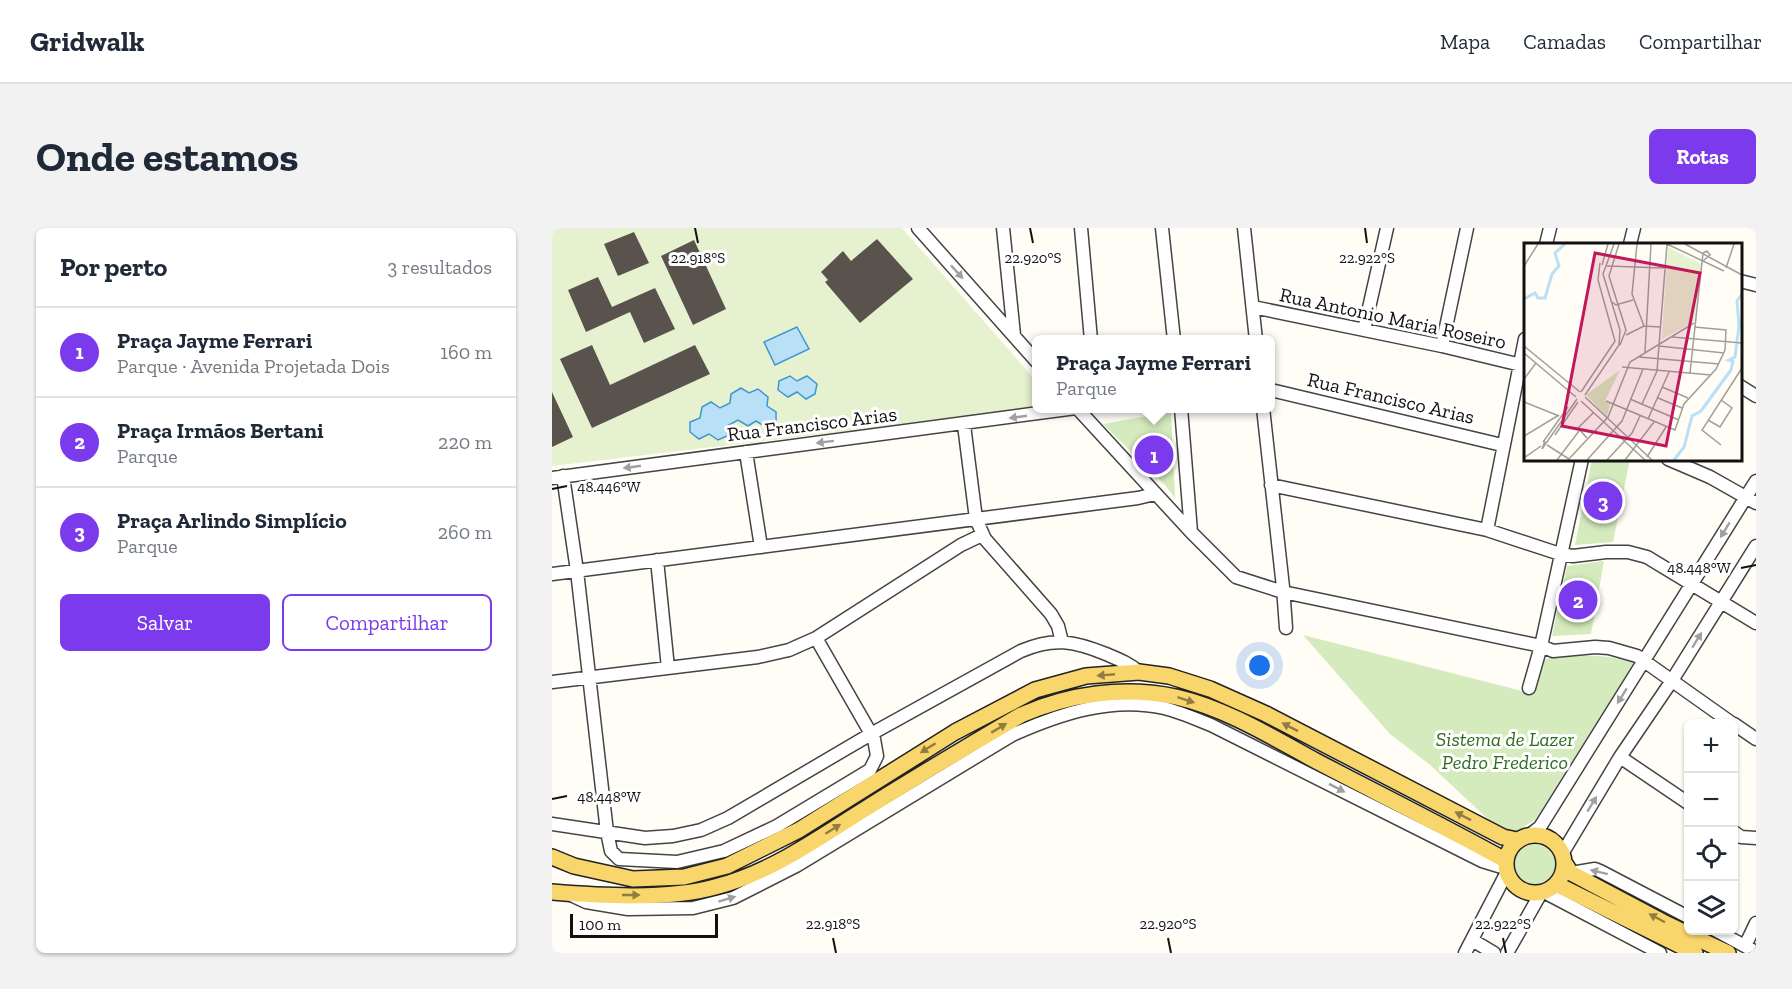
<!DOCTYPE html>
<html lang="pt">
<head>
<meta charset="utf-8">
<style>
	:root { --surface:#fff; --page:#f2f2f3; --text:#1f2937; --muted:#747a83; --line:#e0e1e3; --accent:#7c3aed }
	body { margin:0; font-family:"Zilla Slab",serif; background:var(--page); color:var(--text) }
	.controls { position:absolute; right:18px; bottom:18px; display:grid; overflow:hidden; border-radius:9px; box-shadow:0 2px 4px #0004 }
	.controls button { width:54px; height:54px; display:grid; place-items:center; padding:0; border:0; border-bottom:2px solid var(--line); background:var(--surface); color:var(--text); font:30px sans-serif }
	.scale { position:absolute; left:18px; bottom:15px; width:148px; box-sizing:border-box; padding-left:6px; border:3px solid #111; border-top:0; font-size:16px; line-height:21px; white-space:nowrap; color:#111; -webkit-text-stroke:4px #fff; paint-order:stroke }
	.you { position:absolute; left:708px; top:438px; width:21px; height:21px; margin:-15px; border:4px solid #fff; border-radius:50%; background:#1a73e8; box-shadow:0 0 0 9px #1a73e833 }
	.badge { display:grid; place-items:center; width:39px; height:39px; border-radius:50%; background:var(--accent); color:#fff; font-size:20px; font-weight:700 }
	.pin { position:absolute; translate:-50% -50%; border:3px solid #fff; box-shadow:0 2px 6px #0006 }
	.popup { position:absolute; left:480px; top:107px; width:243px; height:78px; box-sizing:border-box; display:grid; place-content:center; border-radius:9px; background:var(--surface); filter:drop-shadow(0 2px 4px #0005); font-size:20px; white-space:nowrap; color:var(--muted) }
	.popup b { font-size:22px; color:var(--text) }
	.popup::after { content:''; position:absolute; left:50%; top:100%; margin-left:-12px; border:12px solid transparent; border-top-color:var(--surface) }
	.list { margin:0; padding:0; list-style:none }
	h2 { display:flex; justify-content:space-between; align-items:center; height:78px; margin:0; padding:0 24px; font-size:26px }
	h2 small { font-size:20px; font-weight:400; color:var(--muted) }
	.list li { display:grid; grid-template-columns:39px 1fr auto; gap:18px; align-items:center; box-sizing:border-box; height:90px; padding:0 24px; border-top:2px solid var(--line) }
	.list b { display:block; font-size:22px; white-space:nowrap }
	.list p { margin:0; font-size:20px; white-space:nowrap; color:var(--muted) }
	.list em { font-size:20px; font-style:normal; color:var(--muted) }
	.actions { display:flex; gap:12px; padding:18px 24px }
	.actions a { flex:1; padding:14px 0; border:2px solid var(--accent); border-radius:9px; text-align:center; font-size:21px; color:var(--accent) }
	.actions .main { background:var(--accent); color:#fff }
	.icon { flex:none; width:33px; height:33px; fill:none; stroke:currentColor; stroke-width:2; stroke-linecap:round; stroke-linejoin:round }
	.map { position:relative; flex:none; width:1204px; height:725px; overflow:hidden; border-radius:9px }
	header { display:flex; align-items:center; gap:36px; box-sizing:border-box; height:84px; padding:0 30px; background:var(--surface); border-bottom:2px solid var(--line) }
	header strong { font-size:28px }
	nav { display:flex; gap:33px; margin-inline-start:auto; font-size:21px }
	.intro { display:flex; align-items:center; justify-content:space-between; box-sizing:border-box; height:144px; padding:0 36px }
	h1 { margin:0; font-size:42px }
	.button { padding:15px 27px; border-radius:9px; background:var(--accent); color:#fff; font-size:21px; font-weight:700 }
	main { display:flex; gap:36px; padding:0 36px }
	aside { flex:1; background:var(--surface); border-radius:9px; box-shadow:0 2px 4px #0004 }
	.map>svg:first-child { display:block }
</style>
</head>
<body>
<header>
<strong>Gridwalk</strong>
<nav><a>Mapa</a><a>Camadas</a><a>Compartilhar</a></nav>
</header>
<div class="intro"><h1>Onde estamos</h1><a class="button">Rotas</a></div>
<main>
<aside>
<h2>Por perto<small>3 resultados</small></h2>
<ul class="list">
<li><span class="badge">1</span><div><b>Praça Jayme Ferrari</b><p>Parque · Avenida Projetada Dois</p></div><em>160 m</em></li>
<li><span class="badge">2</span><div><b>Praça Irmãos Bertani</b><p>Parque</p></div><em>220 m</em></li>
<li><span class="badge">3</span><div><b>Praça Arlindo Simplício</b><p>Parque</p></div><em>260 m</em></li>
</ul>
<div class="actions"><a class="main">Salvar</a><a>Compartilhar</a></div>
</aside>
<div class="map">
<svg width="1204" height="725" viewBox="0 0 1204 725">
	<rect width="100%" height="100%" fill="#fffdf5"/>
	<path fill="#d5ebbd" d="M 619,184 L 623,270 L 614,258 L 551,196 Z
		M 1040,231 L 1078,231 L 1061,314 L 1023,317 Z
		M 1052,333 L 1039,406 L 1000,408 L 1015,338 Z
		M 751,407 L 982,466 L 992,431 C 1028,426 1047,426 1082,434 L 983,592 L 963,604 L 940,595 L 877,536 L 838,506 Z
		M963 636a20 20 0 1 1 40 0a20 20 0 1 1-40 0Z"/>
	<path fill="#e6f2cf" d="M 0,0 L 350,0 L 485,154 L 485,176 L 476,182 L 0,238 Z"/>
	<path fill="#b9e0f7" stroke="#3f96cf" stroke-width="1.5" d="M 245,99 L 257,121 L 223,137 L 212,114 Z
		M 238,148 L 245,153 L 255,148 L 265,156 L 263,166 L 254,171 L 245,164 L 236,169 L 226,162 L 227,153 Z
		M 189,160 L 197,165 L 206,161 L 216,169 L 215,178 L 224,184 L 224,196 L 214,199 L 204,193 L 196,198 L 186,192 L 175,198 L 175,208 L 166,212 L 157,206 L 147,211 L 138,204 L 138,194 L 148,190 L 150,179 L 159,174 L 168,180 L 178,175 L 179,166 Z"/>
	<path fill="#5a524d" d="M 82,4 L 97,35 L 66,48 L 52,16 Z
		M 325,11 L 361,51 L 308,95 L 273,54 L 276,52 L 269,44 L 291,23 L 299,33 Z
		M 142,12 L 174,81 L 141,97 L 109,28 Z
		M 46,49 L 60,79 L 103,60 L 123,101 L 92,115 L 78,84 L 34,104 L 16,62 Z
		M 40,117 L 58,157 L 143,117 L 158,146 L 40,200 L 8,131 Z
		M 0,164 L 21,209 L 0,219 Z"/>
	<g fill="none" stroke-linecap="round" stroke-linejoin="round">
		<defs>
			<path id="minor" d="M 366,0 L 485,134
				M 451,0 L 462,107
				M 529,0 L 539,112
				M 610,0 L 622,112
				M 692,0 L 704,112
				M 994,16 L 998,0
				M 1078,16 L 1082,0
				M 1188,53 L 1204,57
				M 701,79 L 890,118 L 973,138
				M 812,102 L 835,0
				M 890,118 L 915,0
				M 1188,158 L 1204,168
				M 719,162 L 950,217
				M 525,180 L 639,304 L 684,349 L 731,364 L 989,418 L 1001,423 L 1043,419 L 1057,420 L 1085,428 L 1181,496
				M 629,180 L 639,304
				M 711,180 L 731,359 L 734,400
				M 412,197 L 424,291 L 433,311 L 499,386 L 506,398 L 510,414
				M 194,224 L 209,319
				M 1116,231 L 1158,249 L 1204,275
				M 11,248 L 25,343 L 55,604 L 59,623 L 67,631 L 125,634 L 172,623 L 225,598 L 318,542 L 325,528 L 322,511 L 264,410
				M 0,250 L 524,180
				M 719,257 L 935,302 L 1008,326 L 1021,328 L 1054,324 L 1076,324 L 1095,329 L 1204,395
				M 935,302 L 973,111
				M 105,332 L 116,440
				M 0,346 L 586,270 L 603,266
				M 0,454 L 206,429 L 237,422 L 264,410 L 409,317 L 430,307
				M 977,460 L 989,418 L 1030,231
				M 1182,496 L 1204,511
				M 1068,529 L 1136,575
				M 0,596 L 93,610 L 121,608 L 149,602 L 176,590 L 319,506 L 469,423 C 502,409 522,413 554,426 C 566,431 577,435 587,444
				M 1182,604 L 1189,609 L 1204,610
				M 979,606 L 988,599 L 1204,253
				M 1010,626 L 1068,529 L 1119,454 L 1204,318
				M 1019,645 L 1043,641 L 1048,643 L 1136,689
				M 992,664 L 1108,725
				M 19,667 L 34,674 L 76,681 L 141,680 L 181,670 L 244,638 L 460,507 C 507,486 560,468 612,480 C 628,484 644,491 659,497 L 930,633 L 953,640
				M 1163,702 L 1204,724
				M 920,712 L 942,725
				M 1193,718 L 1204,695
				M 913,725 L 955,644
				M 955,725 L 989,665"/>
			<path id="major" d="M954 636a29 29 0 1 1 58 0a29 29 0 1 1-58 0Z
				M 0,629 L 22,638 L 81,651 L 132,649 L 175,638 L 247,602 L 403,504 L 483,462 L 534,448 L 587,444 L 617,448 L 658,461 L 714,486 L 951,609 L 965,612
				M 1012,634 L 1019,645 L 1115,696 L 1176,725
				M 1004,656 L 1143,725
				M 0,664 C 49,668 116,672 163,659 C 218,645 265,611 313,581 C 364,549 416,518 469,487 C 517,466 571,458 624,469 C 673,480 720,509 764,533 C 827,566 891,598 953,632"/>
		</defs>
		<use href="#minor" stroke="#444" stroke-width="15"/>
		<use href="#major" stroke="#222" stroke-width="18"/>
		<use href="#minor" stroke="#fff" stroke-width="12"/>
		<use href="#major" stroke="#f9d66b" stroke-width="15"/>
	</g>
	<defs><path id="oneway-solid" d="M-6-.8H1V-3.2L6.5 0L1 3.2V.8H-6Z" transform="scale(1.5)"/></defs>
	<g fill="#a0a0a0">
		<use href="#oneway-solid" transform="translate(405 44) rotate(48)"/>
		<use href="#oneway-solid" transform="translate(466 189) rotate(172)"/>
		<use href="#oneway-solid" transform="translate(273 214) rotate(173)"/>
		<use href="#oneway-solid" transform="translate(80 239) rotate(172)"/>
		<use href="#oneway-solid" transform="translate(1173 302) rotate(121)"/>
		<use href="#oneway-solid" transform="translate(1145 412) rotate(-58)"/>
		<use href="#oneway-solid" transform="translate(1070 468) rotate(122)"/>
		<use href="#oneway-solid" transform="translate(785 560) rotate(27)"/>
		<use href="#oneway-solid" transform="translate(1040 576) rotate(-59)"/>
		<use href="#oneway-solid" transform="translate(1047 644) rotate(-166)"/>
		<use href="#oneway-solid" transform="translate(175 671) rotate(-17)"/>
	</g>
	<g fill="#917d42">
		<use href="#oneway-solid" transform="translate(554 447) rotate(175)"/>
		<use href="#oneway-solid" transform="translate(634 472) rotate(18)"/>
		<use href="#oneway-solid" transform="translate(738 499) rotate(-153)"/>
		<use href="#oneway-solid" transform="translate(447 500) rotate(-31)"/>
		<use href="#oneway-solid" transform="translate(376 520) rotate(148)"/>
		<use href="#oneway-solid" transform="translate(911 588) rotate(-153)"/>
		<use href="#oneway-solid" transform="translate(281 601) rotate(-32)"/>
		<use href="#oneway-solid" transform="translate(79 667)"/>
		<use href="#oneway-solid" transform="translate(1105 690) rotate(-152)"/>
	</g>
	<path fill="none" stroke="#111" stroke-width="2" d="M 143,0 L 146,15M 478,0 L 481,15M 813,0 L 815,15M 0,261 L 15,258M 1189,340 L 1204,337M 0,571 L 15,568M 281,710 L 284,725M 616,710 L 619,725M 951,710 L 954,725"/>
	<g text-anchor="middle" dominant-baseline="central" stroke-width="6" stroke-linejoin="round" paint-order="stroke">
		<g font-size="20" fill="#111" stroke="#fff">
			<text transform="translate(841 90) rotate(12)">Rua Antonio Maria Roseiro</text>
			<text transform="translate(839 170) rotate(13)">Rua Francisco Arias</text>
			<text transform="translate(260 196) rotate(-7)">Rua Francisco Arias</text>
		</g>
		<g font-size="20" font-style="italic" fill="#2f6b1f" stroke="#fff">
			<text x="953" y="511">Sistema de Lazer<tspan x="953" dy="23">Pedro Frederico</tspan></text>
		</g>
	</g>
	<g transform="translate(972 15)">
		<rect width="218" height="218" fill="#fffdf5"/>
		<path d="M 96,127 L 81,158 L 86,161 L 83,174 L 62,152 Z" fill="#d5ebbd"/>
		<path d="M 144,4 L 177,21 L 171,78 L 138,96 Z" fill="#e6f2cf"/>
		<path fill="none" stroke="#b9e0f7" stroke-width="3" d="M 0,56 L 11,50 L 14,55 L 21,55 L 28,31 L 35,23 L 31,10 L 41,1M 150,217 L 160,204 L 168,173 L 177,168 L 207,127 L 209,118 L 205,117 L 211,114 L 215,83 L 213,58 L 218,51"/>
		<path fill="none" stroke="#a09f9a" stroke-width="1.5" d="M 95,1 L 85,33 L 102,87 L 96,102M 113,1 L 108,51 L 120,83M 143,1 L 200,28M 161,1 L 218,32M 78,22 L 84,1M 0,23 L 14,1M 83,23 L 140,25M 202,25 L 210,1M 88,59 L 92,62 L 109,57M 102,92 L 120,83 L 136,84M 148,94 L 218,100M 0,103 L 56,149M 135,103 L 200,110M 121,109 L 127,1M 0,110 L 52,154M 115,114 L 195,121M 98,124 L 187,132M 166,130 L 179,10 L 183,8 L 186,12 L 179,18M 0,136 L 12,120M 138,144 L 164,155M 57,149 L 91,98 L 74,37 L 76,20M 61,152 L 95,102 L 96,87 L 79,31 L 90,1M 61,154 L 128,217M 134,155 L 158,165M 106,156 L 155,177M 57,158 L 121,217M 82,158 L 151,187 L 160,161 L 192,126 L 201,107 L 202,87 L 170,84M 0,159 L 35,173M 118,161 L 133,128 L 143,1M 124,176 L 145,129M 184,177 L 196,184 L 208,165 L 197,157M 31,192 L 54,159M 0,193 L 35,172M 63,195 L 54,185 L 70,169M 21,198 L 18,206 L 53,156M 19,199 L 44,164M 23,202 L 45,216M 197,202 L 178,187 L 218,125M 123,214 L 142,184M 0,215 L 17,203M 33,217 L 55,188M 44,217 L 84,174 L 106,119 L 170,80M 63,217 L 98,178 L 119,126M 83,217 L 108,190 L 116,173M 101,217 L 130,179"/>
		<path fill="#c2185b" fill-opacity="0.15" stroke="#c2185b" stroke-width="3" d="M 71,10 L 176,30 L 142,203 L 38,183 Z"/>
		<rect width="218" height="218" fill="none" stroke="#111" stroke-width="3"/>
	</g>
	<g font-size="15" text-anchor="middle" fill="#111" stroke="#fff" stroke-width="6" stroke-linejoin="round" paint-order="stroke">
		<text x="146" y="35">22.918°S</text>
		<text x="481" y="35">22.920°S</text>
		<text x="815" y="35">22.922°S</text>
		<text x="57" y="264">48.446°W</text>
		<text x="1147" y="345">48.448°W</text>
		<text x="57" y="574">48.448°W</text>
		<text x="281" y="701">22.918°S</text>
		<text x="616" y="701">22.920°S</text>
		<text x="951" y="701">22.922°S</text>
	</g>
</svg>
<div class="controls">
<button>+</button>
<button>−</button>
<button><svg class="icon" aria-label="locate" viewBox="0 0 24 24"><circle cx="12" cy="12" r="6"/><path d="M12 2v4M12 18v4M2 12h4M18 12h4"/></svg></button>
<button><svg class="icon" aria-label="layers" viewBox="0 0 24 24"><path d="M12 4l9 5-9 5-9-5zM3 14l9 5 9-5"/></svg></button>
</div>
<div class="scale">100 m</div>
<div class="you"></div>
<div class="pin badge" style="left:602px;top:227px">1</div>
<div class="popup"><b>Praça Jayme Ferrari</b>Parque</div>
<div class="pin badge" style="left:1026px;top:372px">2</div>
<div class="pin badge" style="left:1051px;top:273px">3</div>
</div>
</main>
</body>
</html>
